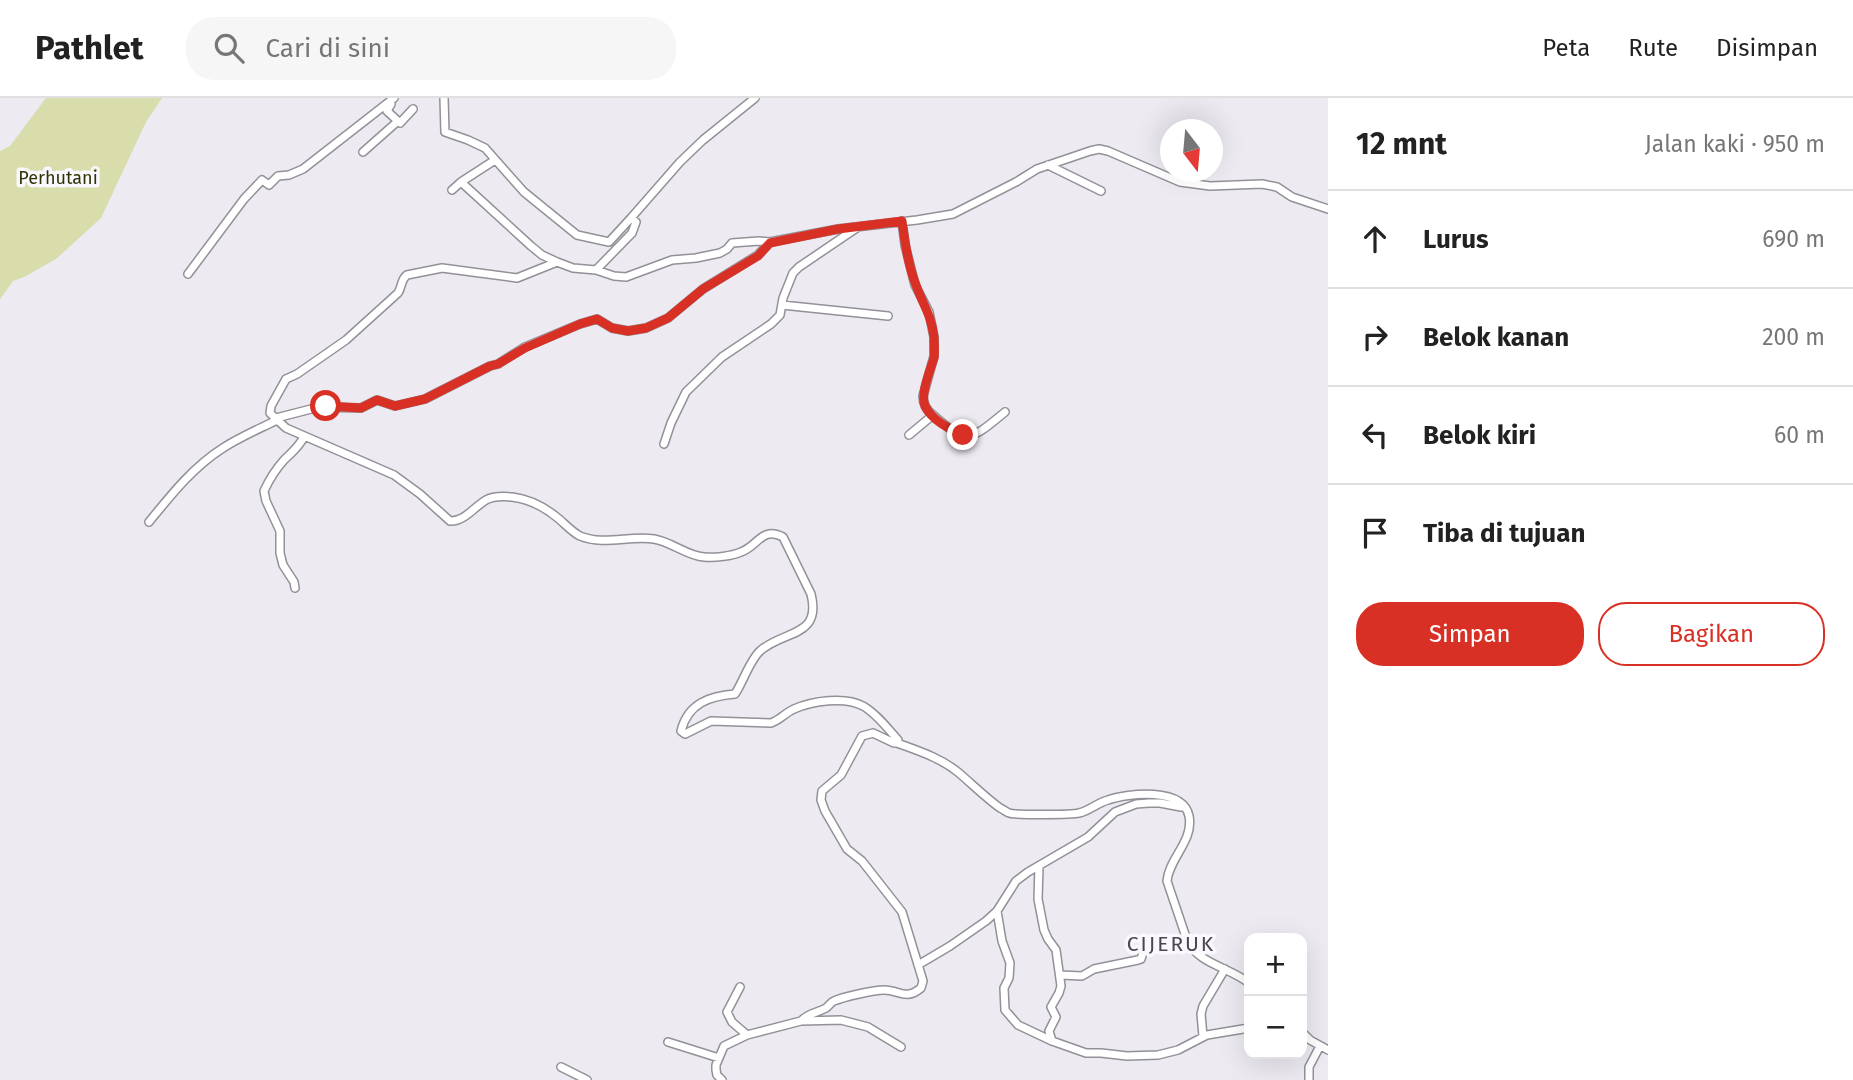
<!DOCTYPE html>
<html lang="id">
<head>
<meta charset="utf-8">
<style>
	:root { --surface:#fff; --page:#f6f6f6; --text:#222; --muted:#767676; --line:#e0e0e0; --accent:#d93025 }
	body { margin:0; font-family:"Fira Sans",sans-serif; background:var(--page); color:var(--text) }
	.controls { position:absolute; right:21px; bottom:21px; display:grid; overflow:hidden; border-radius:14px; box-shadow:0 7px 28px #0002 }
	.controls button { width:63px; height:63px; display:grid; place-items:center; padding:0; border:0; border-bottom:2px solid var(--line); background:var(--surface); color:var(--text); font:35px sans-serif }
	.compass { position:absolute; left:1160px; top:21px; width:63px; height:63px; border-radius:50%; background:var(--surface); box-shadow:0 7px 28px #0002; rotate:164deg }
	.stop { position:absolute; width:21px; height:21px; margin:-16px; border:5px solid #d93025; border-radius:50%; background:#fff }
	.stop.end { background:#d93025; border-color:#fff; box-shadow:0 2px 7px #0008 }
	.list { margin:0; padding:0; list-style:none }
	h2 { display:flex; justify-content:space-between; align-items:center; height:91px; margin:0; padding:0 28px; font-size:30px }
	h2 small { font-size:23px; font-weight:400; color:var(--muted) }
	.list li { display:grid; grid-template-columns:46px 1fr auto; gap:21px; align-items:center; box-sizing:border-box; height:98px; padding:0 28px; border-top:2px solid var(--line) }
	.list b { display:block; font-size:26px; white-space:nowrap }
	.list em { font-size:23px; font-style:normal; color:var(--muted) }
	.actions { display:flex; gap:14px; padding:21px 28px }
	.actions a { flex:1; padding:16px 0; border:2px solid var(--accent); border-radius:28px; text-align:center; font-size:24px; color:var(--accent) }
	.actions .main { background:var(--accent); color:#fff }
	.icon { flex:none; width:38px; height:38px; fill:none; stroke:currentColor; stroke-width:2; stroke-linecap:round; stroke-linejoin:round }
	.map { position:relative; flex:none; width:1328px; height:982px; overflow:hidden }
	header { display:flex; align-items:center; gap:42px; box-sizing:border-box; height:98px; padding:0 35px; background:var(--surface); border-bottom:2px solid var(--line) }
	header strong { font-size:33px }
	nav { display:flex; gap:38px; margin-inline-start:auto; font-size:24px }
	.search { width:490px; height:63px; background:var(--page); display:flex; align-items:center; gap:18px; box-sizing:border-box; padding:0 24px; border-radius:28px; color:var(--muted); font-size:26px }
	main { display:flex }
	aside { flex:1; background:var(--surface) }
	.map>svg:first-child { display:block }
</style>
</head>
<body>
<header>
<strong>Pathlet</strong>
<div class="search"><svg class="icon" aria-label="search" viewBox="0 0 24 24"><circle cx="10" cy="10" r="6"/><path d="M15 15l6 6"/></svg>Cari di sini</div>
<nav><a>Peta</a><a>Rute</a><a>Disimpan</a></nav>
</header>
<main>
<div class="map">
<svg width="1328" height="982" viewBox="0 0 1328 982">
	<rect width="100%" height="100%" fill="#edeaf2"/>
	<path fill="#d8ddab" d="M 46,0 L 162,0 L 146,24 L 101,120 L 56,161 L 24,179 L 13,183 L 0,201 L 0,53 L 10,48 Z"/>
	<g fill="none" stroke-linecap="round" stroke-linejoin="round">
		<defs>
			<path id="street" d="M 444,0 L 445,34 L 468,42 L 485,50 L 524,94 L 577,137 L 609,144 L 631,120 L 636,124 L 632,135 L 596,172 L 573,170 L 557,164 L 517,180 L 442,170 L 407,177 C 401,181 402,189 398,195 L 346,242 L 297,276 L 286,281 L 271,308 L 270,315 L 286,330 L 394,377 L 420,396 L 450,423 C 464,424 474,409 486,402 C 493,398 503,398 512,399 C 529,401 546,410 559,421 C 566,427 572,434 580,438 C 604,448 630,437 654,441 C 672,444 687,458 704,459 C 715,460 732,458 741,454 C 758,448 762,428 783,439 L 811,496 C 822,540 783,532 760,553 C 750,562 743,584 735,596 C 710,598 688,605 681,633 L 685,636 L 711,623 L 771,625 C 780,622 785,615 794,611 C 812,603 845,598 863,608 C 876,615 888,631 898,642 L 898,644 L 894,645 L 873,635 L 862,638 L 841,677 L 822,693 L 821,702 L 825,713 L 847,751 L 862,763 L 902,814 L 923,883 L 921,890 C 905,903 900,892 884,892 C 874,892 843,899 834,903 C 831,904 829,908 826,910 C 817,915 808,915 801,923
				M 391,6 L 387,13 L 400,25 L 413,11
				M 363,54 L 398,23
				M 1048,67 L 1101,93
				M 461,84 L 531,148 L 542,157 L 557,164
				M 452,92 L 461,84 L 495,62
				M 631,120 L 680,64 L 703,42 L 755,0
				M 902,123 L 905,147 L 915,187 L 929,214 L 934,239 L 934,258 L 923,298 C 923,306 926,312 933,317 L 909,337
				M 596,172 L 614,178 L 626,179 L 672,162 L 696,160 L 720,155 L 727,151 L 732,145 L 759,143 L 770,144
				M 188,176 L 244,101 L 262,82 L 269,87 L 278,78 L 289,77 L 303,71 L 394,0
				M 782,207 L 888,218
				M 933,317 C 968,348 972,341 1005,314
				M 276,320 L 319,309 L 361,310 L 377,302 L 395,308 L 425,301 L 490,268 L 498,266 L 525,249 L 580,226 L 597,221 L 612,230 L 628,233 L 646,230 L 668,220 L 703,191 L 758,157 L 770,144 L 838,131 L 917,122 L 953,116 L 1016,84 L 1037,71 L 1090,53 L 1099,51 L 1108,53 L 1180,84 L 1210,88 L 1262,86 L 1277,89 L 1292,99 L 1328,111
				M 664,346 L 671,325 L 686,294 L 722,259 L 771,226 L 780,217 L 783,200 L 793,175 L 799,169 L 858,129
				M 149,424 C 171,397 193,369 223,350 C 240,339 259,331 277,322
				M 295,490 L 294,484 L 283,467 L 280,455 L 280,433 L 266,403 L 264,393 C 269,382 276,371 284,362 C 293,353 298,350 304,339
				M 897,645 C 919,653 941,660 959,675 C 973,687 985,699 1000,710 C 1001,710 1008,715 1009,715 C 1015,717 1072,717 1079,715 C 1089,713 1097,705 1108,702 C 1128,695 1183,689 1189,718 C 1194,743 1169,760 1167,783 L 1187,842 C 1198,866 1229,869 1249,885
				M 1039,768 L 1038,801 L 1044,832 L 1048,841 L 1056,852 L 1061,888 L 1059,895 L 1051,909 L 1056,919 L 1049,933 L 1052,943 L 1086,955 L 1101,955 L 1127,958 L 1158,957 L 1178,952 L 1207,937 L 1249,930
				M 997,813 L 1002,843 L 1010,865 L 1009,880 L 1004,890 L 1005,912 L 1018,927 L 1052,943
				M 918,867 L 950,848 L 986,823 L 997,813 L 1016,783 L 1028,774 L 1088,739 L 1115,714 L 1136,706 L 1149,705 L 1160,705 L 1181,709
				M 1060,877 L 1082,878 L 1094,871 L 1138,862 L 1141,861 L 1144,851
				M 740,889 L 727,914 L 732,924 L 747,937
				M 1302,934 L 1310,942 L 1328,952
				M 1203,938 L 1201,916 L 1203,908 L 1225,871
				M 668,944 L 719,960
				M 561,969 L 587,982
				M 722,982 L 717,977 L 716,972 L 716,967 L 724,948 L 747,937 L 801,923 L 841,922 L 868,929 L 901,949
				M 1309,982 L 1309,969 L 1320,948"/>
		</defs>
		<use href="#street" stroke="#939097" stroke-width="10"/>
		<use href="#street" stroke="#fff" stroke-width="7"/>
	</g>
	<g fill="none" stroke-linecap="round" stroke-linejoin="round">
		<path stroke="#d93025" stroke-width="9" d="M 326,308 L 361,310 L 377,302 L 395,308 L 425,301 L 490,268 L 498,266 L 525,250 L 580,226 L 597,221 L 612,230 L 628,233 L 646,230 L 668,220 L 703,191 L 758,158 L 770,145 L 838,131 L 902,123 C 905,144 908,167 916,187 C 923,207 931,216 934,239 C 934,245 935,254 934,260 C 930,273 920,296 925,308 C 931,321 950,332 963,337"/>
	</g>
	<g text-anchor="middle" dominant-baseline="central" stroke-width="7" stroke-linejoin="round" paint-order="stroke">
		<g font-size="18" fill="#303301" stroke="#faf8fe">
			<text x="58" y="80">Perhutani</text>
		</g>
		<g font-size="21" letter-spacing="2" fill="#4a484e" stroke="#faf8fe">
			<text x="1171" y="846">CIJERUK</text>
		</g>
	</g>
</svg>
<div class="controls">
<button>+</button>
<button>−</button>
</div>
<svg class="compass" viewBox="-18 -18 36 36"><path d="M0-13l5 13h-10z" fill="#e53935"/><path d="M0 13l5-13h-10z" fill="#767676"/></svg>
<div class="stop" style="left:326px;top:308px"></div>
<div class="stop end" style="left:963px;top:337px"></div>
</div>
<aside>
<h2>12 mnt<small>Jalan kaki · 950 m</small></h2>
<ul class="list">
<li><svg class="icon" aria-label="ahead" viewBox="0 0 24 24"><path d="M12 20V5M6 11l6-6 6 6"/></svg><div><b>Lurus</b></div><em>690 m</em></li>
<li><svg class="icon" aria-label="right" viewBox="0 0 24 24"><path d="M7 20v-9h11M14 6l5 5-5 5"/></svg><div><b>Belok kanan</b></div><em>200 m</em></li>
<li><svg class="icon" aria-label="left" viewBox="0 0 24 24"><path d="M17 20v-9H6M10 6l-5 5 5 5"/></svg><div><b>Belok kiri</b></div><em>60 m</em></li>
<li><svg class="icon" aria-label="arrive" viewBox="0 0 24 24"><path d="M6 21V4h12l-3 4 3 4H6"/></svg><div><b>Tiba di tujuan</b></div></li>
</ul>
<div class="actions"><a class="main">Simpan</a><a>Bagikan</a></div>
</aside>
</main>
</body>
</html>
